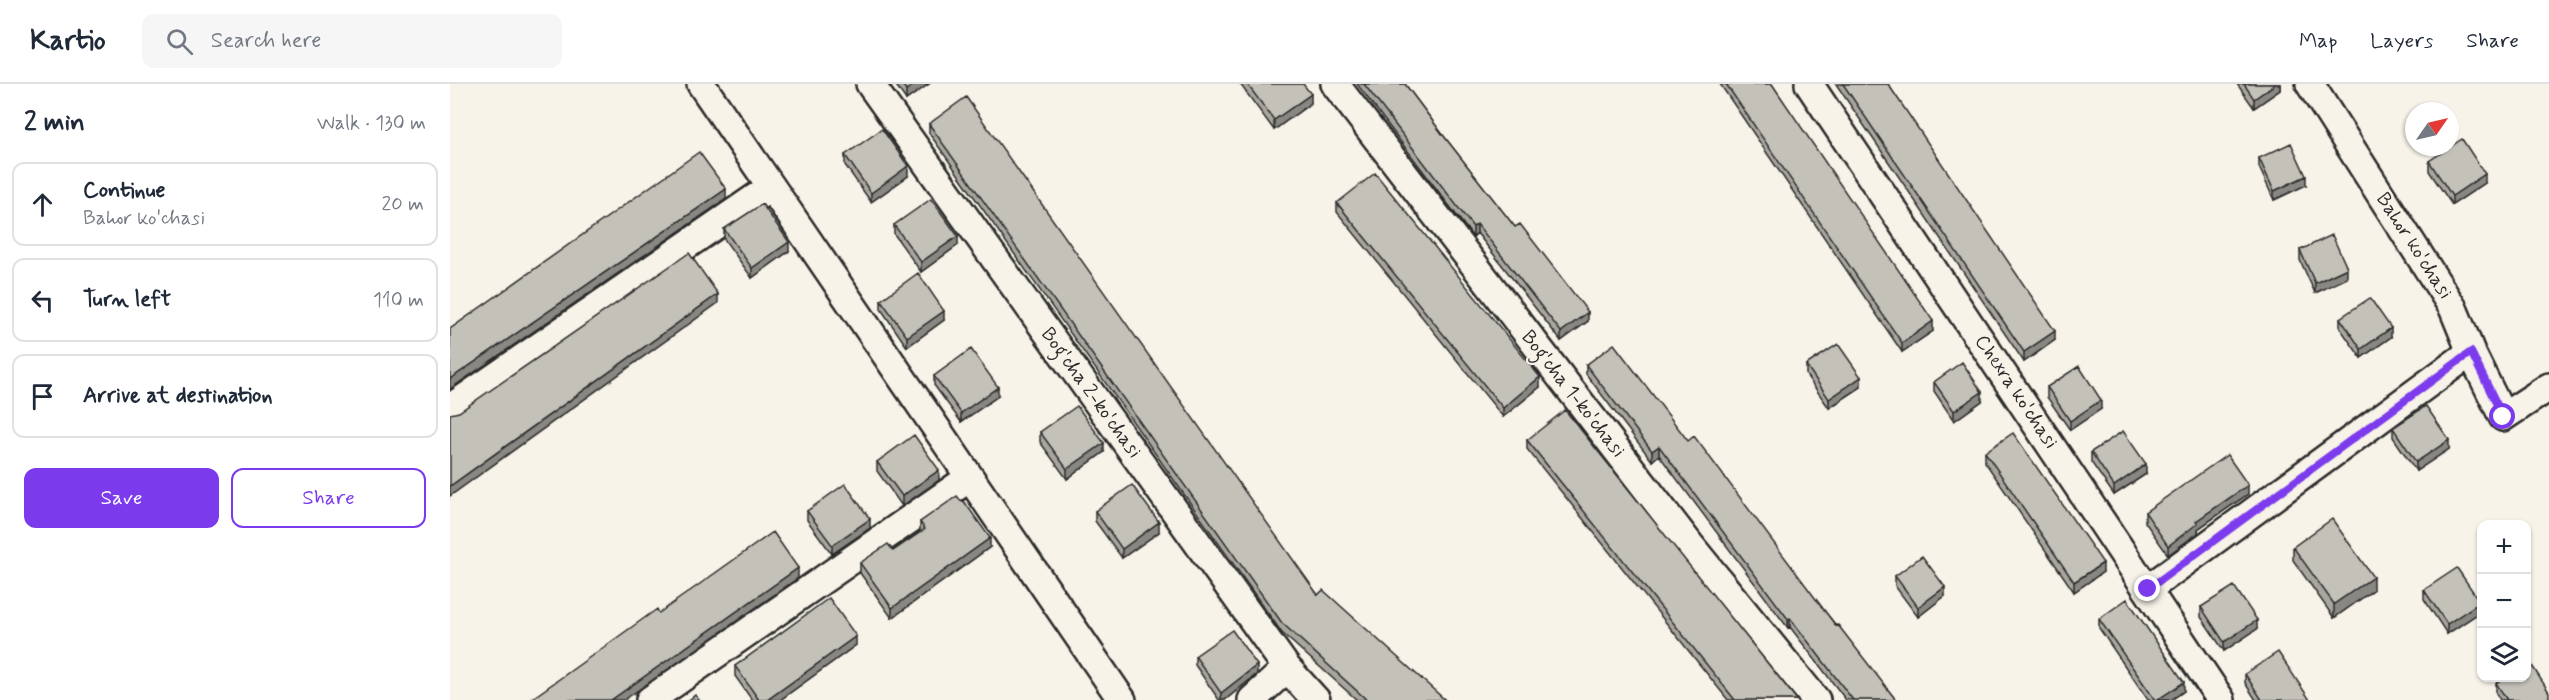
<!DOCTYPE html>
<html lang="en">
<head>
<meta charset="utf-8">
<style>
	:root { --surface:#fff; --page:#f6f6f7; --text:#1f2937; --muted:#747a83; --line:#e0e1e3; --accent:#7c3aed }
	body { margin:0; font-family:Mynerve,sans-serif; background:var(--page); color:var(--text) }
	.controls { position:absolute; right:18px; bottom:18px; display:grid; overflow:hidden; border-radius:12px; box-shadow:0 2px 4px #0004 }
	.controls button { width:54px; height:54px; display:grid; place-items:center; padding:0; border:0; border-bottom:2px solid var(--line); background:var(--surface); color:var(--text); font:30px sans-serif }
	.compass { position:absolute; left:1955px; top:18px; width:54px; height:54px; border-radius:50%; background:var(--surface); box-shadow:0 2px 4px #0004; rotate:56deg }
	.stop { position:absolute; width:18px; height:18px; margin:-14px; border:4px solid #7c3aed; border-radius:50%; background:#fff }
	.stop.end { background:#7c3aed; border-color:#fff; box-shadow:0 2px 6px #0008 }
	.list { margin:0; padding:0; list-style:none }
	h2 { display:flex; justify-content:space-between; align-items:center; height:78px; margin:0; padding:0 24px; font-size:26px }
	h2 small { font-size:20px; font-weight:400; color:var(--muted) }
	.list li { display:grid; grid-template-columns:39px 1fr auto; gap:18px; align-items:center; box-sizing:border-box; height:84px; margin:0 12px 12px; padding:0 12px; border:2px solid var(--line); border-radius:12px }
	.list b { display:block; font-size:22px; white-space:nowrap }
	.list p { margin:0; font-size:20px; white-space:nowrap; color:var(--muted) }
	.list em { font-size:20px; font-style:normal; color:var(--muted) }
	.actions { display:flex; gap:12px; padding:18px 24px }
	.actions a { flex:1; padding:14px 0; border:2px solid var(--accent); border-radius:12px; text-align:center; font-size:21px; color:var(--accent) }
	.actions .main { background:var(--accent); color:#fff }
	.icon { flex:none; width:33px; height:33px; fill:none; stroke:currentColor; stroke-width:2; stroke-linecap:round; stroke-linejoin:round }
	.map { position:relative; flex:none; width:2099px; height:616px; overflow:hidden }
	header { display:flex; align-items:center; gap:36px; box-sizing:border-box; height:84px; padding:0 30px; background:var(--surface); border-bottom:2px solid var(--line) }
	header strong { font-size:28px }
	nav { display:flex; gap:33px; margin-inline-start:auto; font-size:21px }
	.search { width:420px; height:54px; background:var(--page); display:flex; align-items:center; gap:15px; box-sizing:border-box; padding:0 21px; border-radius:12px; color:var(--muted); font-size:22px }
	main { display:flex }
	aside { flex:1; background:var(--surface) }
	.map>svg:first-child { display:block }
</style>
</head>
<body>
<header>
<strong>Kartio</strong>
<div class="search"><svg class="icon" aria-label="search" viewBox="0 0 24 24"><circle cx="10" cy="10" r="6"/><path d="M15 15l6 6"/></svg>Search here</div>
<nav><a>Map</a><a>Layers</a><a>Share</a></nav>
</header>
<main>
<aside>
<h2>2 min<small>Walk · 130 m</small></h2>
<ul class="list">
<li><svg class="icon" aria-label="ahead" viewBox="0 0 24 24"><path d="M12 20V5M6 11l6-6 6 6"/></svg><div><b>Continue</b><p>Bahor ko'chasi</p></div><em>20 m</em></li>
<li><svg class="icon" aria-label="left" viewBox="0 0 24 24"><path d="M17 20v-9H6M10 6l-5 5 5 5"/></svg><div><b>Turn left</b></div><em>110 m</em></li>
<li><svg class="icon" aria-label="arrive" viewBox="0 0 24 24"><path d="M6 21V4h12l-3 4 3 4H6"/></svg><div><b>Arrive at destination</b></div></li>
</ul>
<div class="actions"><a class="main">Save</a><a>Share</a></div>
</aside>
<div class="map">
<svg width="2099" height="616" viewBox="0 0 2099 616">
	<rect width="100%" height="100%" fill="#f7f3e8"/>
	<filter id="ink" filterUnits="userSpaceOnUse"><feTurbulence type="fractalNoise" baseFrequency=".0167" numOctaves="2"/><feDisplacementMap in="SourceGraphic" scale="12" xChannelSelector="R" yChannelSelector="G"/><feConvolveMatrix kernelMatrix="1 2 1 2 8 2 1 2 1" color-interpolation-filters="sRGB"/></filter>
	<g filter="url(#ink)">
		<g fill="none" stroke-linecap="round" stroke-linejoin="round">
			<defs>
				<path id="street" d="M 251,0 L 672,616
					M 420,0 L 837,584 L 866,616
					M 885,0 L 1240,461 L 1366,616
					M 1359,0 L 1771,616
					M 1860,0 L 2003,224 L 2021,268 L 2053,333 L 2099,303
					M 0,324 L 321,103
					M 1698,505 L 2021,268
					M 200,616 L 519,394
					M 802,616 L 837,584"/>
			</defs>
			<use href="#street" stroke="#2b2b2b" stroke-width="32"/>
			<use href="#street" stroke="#f7f3e8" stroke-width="27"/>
		</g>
		<path fill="#a9a69f" stroke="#2b2b2b" stroke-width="1.5" d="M 445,0 L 479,0 L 456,16 Z
			M 790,0 L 853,0 L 861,19 L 824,46 Z
			M 907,0 L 955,0 L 993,51 L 1138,237 L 1111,257 L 1027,149 L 1023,153 Z
			M 1270,0 L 1322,0 L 1483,247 L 1452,268 Z
			M 1386,0 L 1438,0 L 1605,256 L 1574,278 Z
			M 1787,0 L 1830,0 L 1830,6 L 1804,24 Z
			M 479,40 L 868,511 L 995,616 L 907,616 L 832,549 L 479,49 Z
			M 395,71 L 458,92 L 421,118 L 395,81 Z
			M 1809,74 L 1856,101 L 1824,116 L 1809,83 Z
			M 1979,77 L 2035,99 L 2002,121 L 1979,87 Z
			M 887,119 L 1090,303 L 1053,333 L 887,128 Z
			M 444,141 L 508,161 L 471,188 L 444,150 Z
			M 274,145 L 339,167 L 302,194 L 274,155 Z
			M 1850,166 L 1897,194 L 1865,209 L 1850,176 Z
			M 431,216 L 494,236 L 457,263 L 431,225 Z
			M 1890,234 L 1941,253 L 1911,274 L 1890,244 Z
			M 1136,281 L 1238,357 L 1446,616 L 1396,616 L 1340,543 L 1338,544 L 1209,371 L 1202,377 L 1136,290 Z
			M 1356,281 L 1411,303 L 1379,324 L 1356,291 Z
			M 484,292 L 548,312 L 511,338 L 484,301 Z
			M 1484,298 L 1532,317 L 1504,337 L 1484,307 Z
			M 1597,303 L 1651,325 L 1620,346 L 1597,313 Z
			M 1943,344 L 1999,365 L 1966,387 L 1943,353 Z
			M 590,348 L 654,368 L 617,395 L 590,358 Z
			M 1077,356 L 1347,616 L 1278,616 L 1077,365 Z
			M 1535,368 L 1653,488 L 1624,508 L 1535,378 Z
			M 1641,368 L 1696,390 L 1664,411 L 1641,378 Z
			M 427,378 L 489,396 L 452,422 L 427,387 Z
			M 1798,410 L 1748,445 L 1748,449 L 1718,471 L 1695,438 L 1695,428 Z
			M 357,427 L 420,444 L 382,470 L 357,436 Z
			M 645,427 L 709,448 L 672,474 L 645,437 Z
			M 470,438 L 540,463 L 442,534 L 410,489 L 410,479 L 443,467 L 470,448 Z
			M 1843,463 L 1923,506 L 1884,534 L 1843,476 Z
			M 1445,492 L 1495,512 L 1468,533 L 1445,502 Z
			M 1974,506 L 2030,528 L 1997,550 L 1974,515 Z
			M 1751,523 L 1807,545 L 1774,567 L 1751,533 Z
			M 1649,535 L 1734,607 L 1721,616 L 1698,616 L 1649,544 Z
			M 406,561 L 330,616 L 302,616 L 285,592 L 285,582 Z
			M 745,572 L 807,590 L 775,616 L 769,616 L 745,581 Z
			M 1795,590 L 1860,616 L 1806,616 L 1795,599 Z
			M 2046,599 L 2099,616 L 2050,616 L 2046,609 Z"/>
		<path fill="#898782" stroke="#2b2b2b" stroke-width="1.5" d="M 465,0 L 479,0 L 456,16 L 456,6 Z
			M 1825,0 L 1830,0 L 1830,6 L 1804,24 L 1804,15 Z
			M 861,10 L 861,19 L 824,46 L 824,36 Z
			M 458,82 L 458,92 L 421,118 L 421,109 Z
			M 2035,90 L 2035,99 L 2002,121 L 2002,112 Z
			M 1856,92 L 1856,101 L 1824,116 L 1824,107 Z
			M 276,105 L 276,115 L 0,305 L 0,295 Z
			M 1027,140 L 1027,149 L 1023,153 L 1023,143 Z
			M 508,152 L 508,161 L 471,188 L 471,178 Z
			M 339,158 L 339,167 L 302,194 L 302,184 Z
			M 1897,184 L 1897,194 L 1865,209 L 1865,199 Z
			M 268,210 L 268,219 L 0,412 L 0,402 Z
			M 494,227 L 494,236 L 457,263 L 457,253 Z
			M 1138,228 L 1138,237 L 1111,257 L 1111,248 Z
			M 1483,237 L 1483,247 L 1452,268 L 1452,259 Z
			M 1941,244 L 1941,253 L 1911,274 L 1911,265 Z
			M 1605,247 L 1605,256 L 1574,278 L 1574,268 Z
			M 1090,293 L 1090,303 L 1053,333 L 1053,324 Z
			M 1411,293 L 1411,303 L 1379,324 L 1379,315 Z
			M 548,303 L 548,312 L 511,338 L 511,329 Z
			M 1532,308 L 1532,317 L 1504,337 L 1504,327 Z
			M 1651,316 L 1651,325 L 1620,346 L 1620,337 Z
			M 1999,356 L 1999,365 L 1966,387 L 1966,378 Z
			M 654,359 L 654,368 L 617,395 L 617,385 Z
			M 1209,362 L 1209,371 L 1202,377 L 1202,367 Z
			M 1696,380 L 1696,390 L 1664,411 L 1664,402 Z
			M 489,386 L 489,396 L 452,422 L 452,412 Z
			M 1798,401 L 1798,410 L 1748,445 L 1748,449 L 1718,471 L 1718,462 L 1746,437 Z
			M 420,435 L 420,444 L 382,470 L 382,461 Z
			M 709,438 L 709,448 L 672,474 L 672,465 Z
			M 540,454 L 540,463 L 442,534 L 442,524 Z
			M 1653,479 L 1653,488 L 1624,508 L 1624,498 Z
			M 348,484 L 348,494 L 174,616 L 161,616 Z
			M 1923,493 L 1923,506 L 1884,534 L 1884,520 Z
			M 1495,503 L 1495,512 L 1468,533 L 1468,523 Z
			M 2030,518 L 2030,528 L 1997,550 L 1997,540 Z
			M 1340,534 L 1340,543 L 1338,544 L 1338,535 Z
			M 1807,536 L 1807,545 L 1774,567 L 1774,558 Z
			M 406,552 L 406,561 L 330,616 L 317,616 Z
			M 807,581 L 807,590 L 775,616 L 771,616 L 771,609 Z
			M 1734,598 L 1734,607 L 1721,616 L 1707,616 Z"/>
		<path fill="#c4c1b9" stroke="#2b2b2b" stroke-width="1.5" d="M 452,0 L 465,0 L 456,6 Z
			M 797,0 L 853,0 L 861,10 L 824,36 Z
			M 914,0 L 955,0 L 993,51 L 1065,143 L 1070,140 L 1138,228 L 1111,248 L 1027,140 L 1023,143 Z
			M 1276,0 L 1322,0 L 1483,237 L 1452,259 Z
			M 1393,0 L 1438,0 L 1605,247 L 1574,268 Z
			M 1794,0 L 1825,0 L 1804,15 Z
			M 516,13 L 868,511 L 873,506 L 995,616 L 917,616 L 832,539 L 479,40 Z
			M 432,45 L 458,82 L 421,109 L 395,71 Z
			M 2012,55 L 2035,90 L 2002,112 L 1979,77 Z
			M 1841,59 L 1856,92 L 1824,107 L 1809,74 Z
			M 249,68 L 276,105 L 0,295 L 0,245 Z
			M 925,89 L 1090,293 L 1053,324 L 887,119 Z
			M 481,115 L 508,152 L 471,178 L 444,141 Z
			M 312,120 L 339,158 L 302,184 L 274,145 Z
			M 1882,151 L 1897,184 L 1865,199 L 1850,166 Z
			M 239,169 L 268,210 L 0,402 L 0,330 L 9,328 Z
			M 468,189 L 494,227 L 457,253 L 431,216 Z
			M 1920,214 L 1941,244 L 1911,265 L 1890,234 Z
			M 1164,260 L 1238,357 L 1244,352 L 1386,542 L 1388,541 L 1446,616 L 1403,616 L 1340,534 L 1338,535 L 1209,362 L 1202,367 L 1136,281 Z
			M 1388,260 L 1411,293 L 1379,315 L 1356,281 Z
			M 521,265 L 548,303 L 511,329 L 484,292 Z
			M 1512,278 L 1532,308 L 1504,327 L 1484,298 Z
			M 1629,282 L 1651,316 L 1620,337 L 1597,303 Z
			M 627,322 L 654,359 L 617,385 L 590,348 Z
			M 1976,322 L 1999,356 L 1966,378 L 1943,344 Z
			M 1115,326 L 1347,616 L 1285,616 L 1077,356 Z
			M 1673,347 L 1696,380 L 1664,402 L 1641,368 Z
			M 1563,349 L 1653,479 L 1624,498 L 1535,368 Z
			M 464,351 L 489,386 L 452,412 L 427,378 Z
			M 1777,371 L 1798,401 L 1746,437 L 1748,439 L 1718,462 L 1695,428 Z
			M 395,400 L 420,435 L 382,461 L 357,427 Z
			M 682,401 L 709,438 L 672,465 L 645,427 Z
			M 507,412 L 511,417 L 513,416 L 540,454 L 442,524 L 410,479 L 438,460 L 443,467 L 475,445 L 470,438 Z
			M 1882,435 L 1923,493 L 1884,520 L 1843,463 Z
			M 323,448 L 348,484 L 161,616 L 80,616 L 207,525 L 209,529 Z
			M 1472,472 L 1495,503 L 1468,523 L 1445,492 Z
			M 2007,484 L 2030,518 L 1997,540 L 1974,506 Z
			M 1784,502 L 1807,536 L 1774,558 L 1751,523 Z
			M 379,514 L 406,552 L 317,616 L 309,616 L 285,582 Z
			M 1677,515 L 1734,598 L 1707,616 L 1705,616 L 1649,535 Z
			M 782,546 L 807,581 L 771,609 L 745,572 Z
			M 1828,568 L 1860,616 L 1812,616 L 1795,590 Z
			M 2079,577 L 2099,608 L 2099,613 L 2095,616 L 2057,616 L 2046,599 L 2054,594 L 2076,594 L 2076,579 Z
			M 245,611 L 249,616 L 239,616 Z"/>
	</g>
	<g fill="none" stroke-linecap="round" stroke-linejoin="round" filter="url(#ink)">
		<path stroke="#7c3aed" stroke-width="8" d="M 1698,505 L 2021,268 L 2053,333"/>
	</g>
	<g text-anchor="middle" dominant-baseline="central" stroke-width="4.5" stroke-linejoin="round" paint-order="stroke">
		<g font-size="20" fill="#2b2b2b" stroke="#f7f3e8">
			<text transform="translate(1964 162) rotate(57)">Bahor ko'chasi</text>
			<text transform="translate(1566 308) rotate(56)">Chexra ko'chasi</text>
			<text transform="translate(641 309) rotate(54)">Bog'cha 2-ko'chasi</text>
			<text transform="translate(1123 310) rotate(52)">Bog'cha 1-ko'chasi</text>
		</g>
	</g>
</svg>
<div class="controls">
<button>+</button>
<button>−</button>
<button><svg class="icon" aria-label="layers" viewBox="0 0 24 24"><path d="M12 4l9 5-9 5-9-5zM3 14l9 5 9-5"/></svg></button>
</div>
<svg class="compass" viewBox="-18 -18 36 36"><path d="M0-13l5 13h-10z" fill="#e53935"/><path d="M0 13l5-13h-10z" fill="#747a83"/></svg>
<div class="stop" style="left:2053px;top:333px"></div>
<div class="stop end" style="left:1698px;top:505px"></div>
</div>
</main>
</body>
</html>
